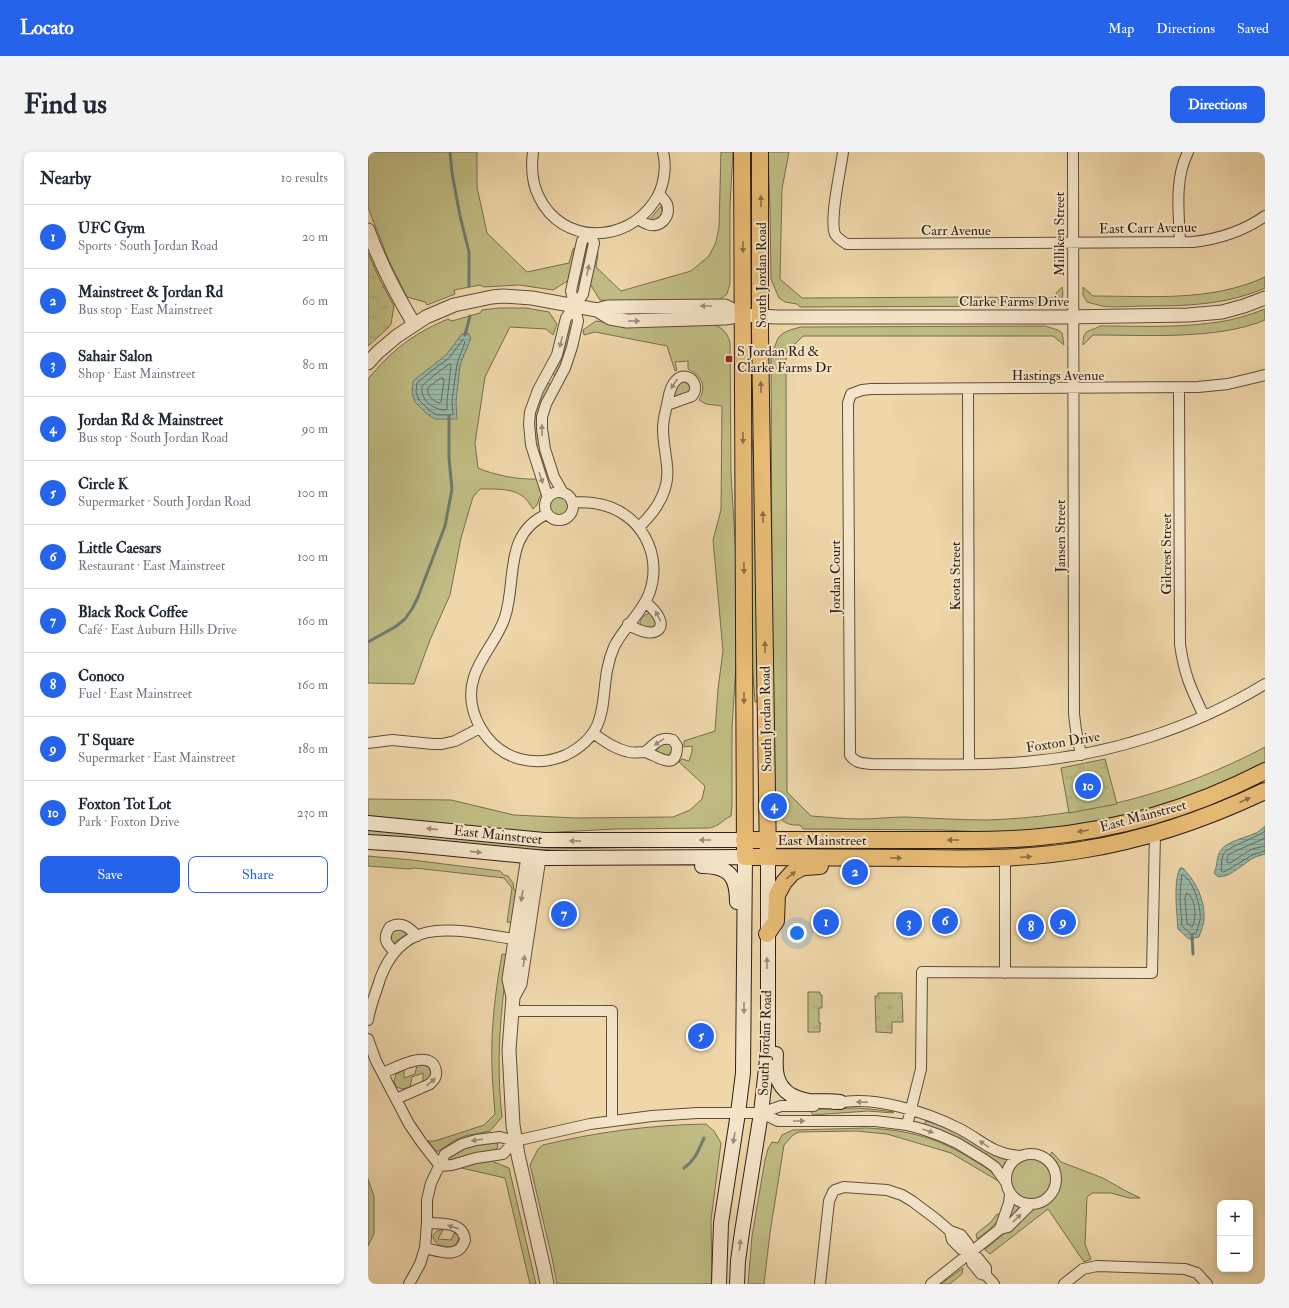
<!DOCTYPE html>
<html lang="en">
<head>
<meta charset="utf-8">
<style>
	:root { --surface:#fff; --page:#f2f2f3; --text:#1f2937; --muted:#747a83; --line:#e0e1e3; --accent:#2563eb }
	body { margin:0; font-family:"IM FELL Double Pica",serif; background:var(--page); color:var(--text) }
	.controls { position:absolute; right:12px; bottom:12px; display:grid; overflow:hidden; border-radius:8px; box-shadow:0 2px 6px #0003 }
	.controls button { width:36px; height:36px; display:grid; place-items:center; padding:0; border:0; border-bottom:1px solid var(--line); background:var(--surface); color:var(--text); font:20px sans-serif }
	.you { position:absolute; left:429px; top:781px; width:14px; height:14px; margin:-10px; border:3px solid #fff; border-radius:50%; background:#1a73e8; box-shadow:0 0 0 6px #1a73e833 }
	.badge { display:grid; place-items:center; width:26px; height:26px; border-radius:50%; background:var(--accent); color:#fff; font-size:13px; font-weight:700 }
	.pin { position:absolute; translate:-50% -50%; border:2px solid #fff; box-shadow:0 1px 4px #0006 }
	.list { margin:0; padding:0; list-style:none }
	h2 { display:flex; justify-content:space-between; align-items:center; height:52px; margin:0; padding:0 16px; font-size:17px }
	h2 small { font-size:13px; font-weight:400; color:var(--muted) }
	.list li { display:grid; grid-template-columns:26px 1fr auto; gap:12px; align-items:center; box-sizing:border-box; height:64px; padding:0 16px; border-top:1px solid var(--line) }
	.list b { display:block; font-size:15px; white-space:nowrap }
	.list p { margin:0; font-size:13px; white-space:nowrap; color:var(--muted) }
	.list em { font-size:13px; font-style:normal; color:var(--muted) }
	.actions { display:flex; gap:8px; padding:12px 16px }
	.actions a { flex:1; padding:9px 0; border:1px solid var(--accent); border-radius:8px; text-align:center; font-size:14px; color:var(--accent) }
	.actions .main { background:var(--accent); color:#fff }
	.map { position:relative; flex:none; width:897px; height:1132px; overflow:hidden; border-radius:8px }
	header { display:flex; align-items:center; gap:24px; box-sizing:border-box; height:56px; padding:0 20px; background:var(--accent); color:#fff }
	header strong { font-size:19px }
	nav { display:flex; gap:22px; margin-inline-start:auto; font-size:14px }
	.intro { display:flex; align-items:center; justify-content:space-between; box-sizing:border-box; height:96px; padding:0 24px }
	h1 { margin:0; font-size:28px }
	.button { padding:10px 18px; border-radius:8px; background:var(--accent); color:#fff; font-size:14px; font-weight:700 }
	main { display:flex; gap:24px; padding:0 24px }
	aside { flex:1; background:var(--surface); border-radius:8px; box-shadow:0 2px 6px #0003 }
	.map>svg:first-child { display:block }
</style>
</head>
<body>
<header>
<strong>Locato</strong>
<nav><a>Map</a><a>Directions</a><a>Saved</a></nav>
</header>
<div class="intro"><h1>Find us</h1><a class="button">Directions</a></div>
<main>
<aside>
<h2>Nearby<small>10 results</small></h2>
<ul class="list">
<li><span class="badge">1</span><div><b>UFC Gym</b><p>Sports · South Jordan Road</p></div><em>20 m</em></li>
<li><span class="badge">2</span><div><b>Mainstreet &amp; Jordan Rd</b><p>Bus stop · East Mainstreet</p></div><em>60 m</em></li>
<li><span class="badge">3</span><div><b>Sahair Salon</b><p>Shop · East Mainstreet</p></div><em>80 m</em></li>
<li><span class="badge">4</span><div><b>Jordan Rd &amp; Mainstreet</b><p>Bus stop · South Jordan Road</p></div><em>90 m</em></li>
<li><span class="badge">5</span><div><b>Circle K</b><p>Supermarket · South Jordan Road</p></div><em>100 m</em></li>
<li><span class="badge">6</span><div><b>Little Caesars</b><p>Restaurant · East Mainstreet</p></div><em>100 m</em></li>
<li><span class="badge">7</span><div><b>Black Rock Coffee</b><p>Café · East Auburn Hills Drive</p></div><em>160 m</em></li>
<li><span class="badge">8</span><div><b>Conoco</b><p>Fuel · East Mainstreet</p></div><em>160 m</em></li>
<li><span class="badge">9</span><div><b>T Square</b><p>Supermarket · East Mainstreet</p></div><em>180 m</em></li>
<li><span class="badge">10</span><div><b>Foxton Tot Lot</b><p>Park · Foxton Drive</p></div><em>230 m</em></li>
</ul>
<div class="actions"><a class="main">Save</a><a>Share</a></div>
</aside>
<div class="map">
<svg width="897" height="1132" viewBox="0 0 897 1132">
	<defs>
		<pattern id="park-tufts" width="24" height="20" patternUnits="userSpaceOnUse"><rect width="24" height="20" fill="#c0bc84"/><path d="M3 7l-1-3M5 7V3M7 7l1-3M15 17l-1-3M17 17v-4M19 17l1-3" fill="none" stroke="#a5a171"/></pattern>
		<pattern id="water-rules" width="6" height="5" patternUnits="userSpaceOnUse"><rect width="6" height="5" fill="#9abaa9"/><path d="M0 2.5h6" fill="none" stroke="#859f91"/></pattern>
	</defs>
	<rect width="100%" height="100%" fill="#efd7aa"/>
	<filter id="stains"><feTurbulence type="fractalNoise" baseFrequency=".005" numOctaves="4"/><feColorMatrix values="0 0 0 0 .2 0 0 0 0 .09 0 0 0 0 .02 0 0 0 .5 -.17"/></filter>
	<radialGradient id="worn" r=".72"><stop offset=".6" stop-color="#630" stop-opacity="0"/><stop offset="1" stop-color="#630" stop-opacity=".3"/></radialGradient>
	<path fill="#c0bc84" stroke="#776e4f" d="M 0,0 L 109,0 L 109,35 L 119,81 L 159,120 L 201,111 L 205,97 L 207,95 L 201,128 L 185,138 L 151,133 L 116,135 L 112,133 L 86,138 L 87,142 L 59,153 L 57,150 L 39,145 L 21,109 L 1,58 L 0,54 Z
		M 353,0 L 365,0 L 362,53 L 362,131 L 359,142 L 351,148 L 263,151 L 232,148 L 222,132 L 229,97 L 230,102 L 228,115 L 253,139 L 323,119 L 341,104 L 348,90 L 351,75 Z
		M 381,0 L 386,0 L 385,129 Z
		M 400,0 L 421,0 L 414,37 L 412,127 L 434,146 L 602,145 L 684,146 L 694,135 C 698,151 688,149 678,154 L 432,155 L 429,152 L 417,150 L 411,146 L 403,127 L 402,58 Z
		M 293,54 L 295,62 L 293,65 L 285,68 L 282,67 Z
		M 217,95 L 220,96 L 213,132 L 210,132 Z
		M 897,125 L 897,136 C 858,153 818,154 777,154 C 765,154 744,156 734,154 C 729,153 724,151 719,150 L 715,143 L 715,135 L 725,144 C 783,144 843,150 897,125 Z
		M 131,156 L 158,156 L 181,160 L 189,172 L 185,183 L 178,177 L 142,175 L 117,225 L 107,291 L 110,316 C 126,323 151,328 169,327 L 174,343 L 172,344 L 169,353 L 165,357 C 162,352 158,346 153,343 C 142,336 125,337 112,337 L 105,345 L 93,386 L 82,443 L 62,488 L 46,532 L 0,531 L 0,227 C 25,197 45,182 80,167 L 84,169 L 112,161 L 114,158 Z
		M 897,157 L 897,168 C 850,188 776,183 725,183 L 715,193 C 715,176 720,181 732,174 C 769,174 807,176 843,171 C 862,169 879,164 897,157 Z
		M 228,169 L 242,171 L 343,172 C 353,174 359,180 362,190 L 363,322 L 369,421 L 369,497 L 364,576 L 364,654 L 363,664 C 353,669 352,674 341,676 L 248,677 L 171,681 L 0,665 L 0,647 L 83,648 L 146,663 L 208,666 L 305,665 L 322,658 L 334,647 L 337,634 L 311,610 L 314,607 L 321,609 L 324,600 L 324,594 L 316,595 L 316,589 L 347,579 L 350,537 L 355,499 L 345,388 L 353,358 L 354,254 L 338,252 L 331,248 C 339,234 334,224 320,217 L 320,209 L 307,210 L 309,218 L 307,219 L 299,194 L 227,180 L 216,183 L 215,178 Z
		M 677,174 L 690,178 L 694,181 L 696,193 L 685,184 L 435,184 L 418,201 L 419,640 L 443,664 C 459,665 476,667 492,667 C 507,667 522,665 537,665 C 564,666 591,668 619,668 C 716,665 811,641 897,595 L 897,612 L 855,632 L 783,657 L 723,672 L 638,681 L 574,678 L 435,677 L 432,673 C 413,674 412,665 405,651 L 403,201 C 407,196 408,189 411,185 C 416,179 425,177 433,175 Z
		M 201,175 L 204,177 L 196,208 L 188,223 L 186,223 L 185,220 Z
		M 312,230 C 319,230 323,232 321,240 L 306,246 L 309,234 Z
		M 180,231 L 182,232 L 182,234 C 174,247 170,277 171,292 L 170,294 L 168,293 C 164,269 166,252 180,231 Z
		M 381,250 L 387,324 L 391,550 L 387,550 L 382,481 Z
		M181 354a10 10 0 1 1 20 0a10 10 0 1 1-20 0Z
		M 282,461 L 288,467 L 289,472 L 285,476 L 272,474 C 271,468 276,462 282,461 Z
		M 296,591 L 302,592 L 304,596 L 303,601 L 298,604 L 287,600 L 287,598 Z
		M 781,672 L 781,676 L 729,689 L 643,700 L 557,700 L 661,693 Z
		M 0,677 L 164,694 L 341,694 L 183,697 L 159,699 L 0,684 Z
		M 0,704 L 44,708 L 132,719 L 136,723 L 140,724 L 145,731 L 146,738 L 150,739 L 146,771 L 139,770 L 144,736 L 136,726 L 47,716 L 41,717 L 0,714 Z
		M 31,777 L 38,780 L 38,782 L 26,791 L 23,789 C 23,781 24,779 31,777 Z
		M 134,802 L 141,803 C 132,857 128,911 134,965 L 122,979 L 97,984 L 87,988 L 71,999 L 68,999 L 60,989 L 67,989 L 116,973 L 127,962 C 125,937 123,913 124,888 C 125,859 129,830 134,802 Z
		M 55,912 L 61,915 L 63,921 L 61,927 L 55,930 L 55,921 L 44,925 L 42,935 L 35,937 L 28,935 L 26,929 L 28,922 L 36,918 L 36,926 L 47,922 L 49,913 Z
		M 489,956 L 502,957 L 526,960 L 525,961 L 500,959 L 445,963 L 443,960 L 445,957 Z
		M 558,969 C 588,976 612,998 641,1008 L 636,1019 L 556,973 L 556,972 Z
		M 338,972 L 346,979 L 353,991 L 343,1068 L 344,1132 L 189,1132 L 184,1106 L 162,1013 L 170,997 L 175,993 C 229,980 282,973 338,972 Z
		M 499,976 C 541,978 571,986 607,1009 C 616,1015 627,1020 632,1030 L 583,1001 L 519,982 L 488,979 L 431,980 L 425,983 L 416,993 L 402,1081 L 396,1132 L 380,1132 L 384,1084 L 397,1008 L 400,997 L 404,990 L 410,991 L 414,983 L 425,978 Z
		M 129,990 L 130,995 L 127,999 L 81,1009 L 80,1007 L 81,1004 L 100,994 Z
		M 684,1000 L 693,1010 L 735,1026 L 756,1038 L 772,1046 L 761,1046 L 743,1041 L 724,1041 L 719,1045 L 717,1092 L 723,1107 L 716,1110 L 680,1057 L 622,1102 L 617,1098 L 617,1097 C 628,1089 638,1080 648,1071 C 652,1067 656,1062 661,1059 C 666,1055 673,1054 678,1051 C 697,1039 693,1018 681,1004 Z
		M641 1027a22 22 0 1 1 44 0a22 22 0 1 1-44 0Z
		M 125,1008 L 126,1010 L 141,1016 L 168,1132 L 162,1132 L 137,1026 L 89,1015 Z
		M 0,1027 L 6,1044 L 6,1082 L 0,1094 Z
		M 646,1051 L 656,1055 L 639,1072 Z
		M 629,1062 L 633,1063 C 627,1074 619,1080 609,1087 L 608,1082 L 623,1070 Z
		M 72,1078 L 75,1078 L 70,1087 L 83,1088 L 87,1080 L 91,1085 C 87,1108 50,1086 72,1078 Z
		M 595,1116 L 594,1122 L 582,1132 L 573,1132 Z"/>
	<path fill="url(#park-tufts)" stroke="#776e4f" d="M 0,101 L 12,128 L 26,154 L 23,172 L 19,177 L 0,194 Z
		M 737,607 L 749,652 L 701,661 L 693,616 Z
		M 440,840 L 452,840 L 452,843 L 454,843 L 454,856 L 451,856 L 451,871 L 453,871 L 452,873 L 452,880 L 440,880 Z
		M 510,841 L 534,841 L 535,870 L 524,870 L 524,881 L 508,880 L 507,844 L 510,844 Z"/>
	<path fill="url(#water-rules)" stroke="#6f7c70" d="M 100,181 L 103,186 L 92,213 L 88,250 L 89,267 L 67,267 L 59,262 L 47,250 L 44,241 L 45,229 L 78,203 L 94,182 Z
		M 897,674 L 897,702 C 894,703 890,704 887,705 C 875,711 864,725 850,725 L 846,721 C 850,713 848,705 853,698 C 859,689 881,685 890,680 C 892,678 895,676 897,674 Z
		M 812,716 L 815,716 C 828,730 837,748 836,767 C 836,772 833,779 831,785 L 821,787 L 810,777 C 809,762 805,729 812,716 Z"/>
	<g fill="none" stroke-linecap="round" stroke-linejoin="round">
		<path stroke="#646c62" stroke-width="1" d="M 95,188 L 97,190 L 89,212 L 84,249 L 85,262 L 83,263 L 69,263 L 61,258 L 51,248 L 48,240 L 49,231 L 62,220 L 81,206 Z
			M 82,212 L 83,214 L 79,249 L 79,257 L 78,258 C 65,258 52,248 54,234 L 65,224 Z
			M 73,226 L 75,226 L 76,228 L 73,250 L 71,251 C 65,249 58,243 60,236 Z
			M 897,679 C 887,687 859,694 855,703 C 853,708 854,714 853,719 L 855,720 L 858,719 L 886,702 L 897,699
			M 897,686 L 861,702 L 859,706 L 859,710 L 862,711 L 884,697 L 897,694
			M 814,723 C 825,725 834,758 832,768 C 831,772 829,777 828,781 L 823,782 L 814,774 L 812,746 Z
			M 819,741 C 828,746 829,767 824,775 L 819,771 L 817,746 Z"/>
		<path stroke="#6f7c70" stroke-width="3" d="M 82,0 L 84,21 L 92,64 L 101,100 L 101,134
			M 97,183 L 102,164
			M 0,490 L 27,475 L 37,467 L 44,457 L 50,445 L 77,374 L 84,337 L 81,306 L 81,264
			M 824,783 L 825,802
			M 316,1016 C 328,1007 330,999 336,986"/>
		<defs>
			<path id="minor" d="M 165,0 C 163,15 164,31 171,45 C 194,93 258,92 286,50 C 296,36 299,16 295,0
				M 475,0 C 473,17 461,67 467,82 C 470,87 474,89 479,92 L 825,90 C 851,87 876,79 897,64
				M 705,0 L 706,562 L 708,578 L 713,603
				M 271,67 C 273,69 276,71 279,72 C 292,77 303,65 299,52 C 297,48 294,45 291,42
				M 812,90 C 811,61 806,28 820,0
				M 897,223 L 860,232 L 830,235 L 503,237 L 494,238 L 483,242 L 480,251 L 482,603 C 487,611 494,611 503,612 C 554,612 607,614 657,610 C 742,603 825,576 897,532
				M 811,236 L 812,492 C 816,522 823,537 836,564
				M 600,237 L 601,612
				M177 354a14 14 0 1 1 28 0a14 14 0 1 1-28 0Z
				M 195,341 L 186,325 L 177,297 L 174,277 L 174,265 L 178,252 L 197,216 L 204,195 L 210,169 L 203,139 L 214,89 L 221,81
				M 180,346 L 163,293 L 161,272 L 162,260 L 170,238 L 189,203 L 198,166 L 215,142 L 226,91 L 221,81
				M 179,362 C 135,382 149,428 137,465 C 130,487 113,503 106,525 C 95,558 118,598 152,607 C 167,611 184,609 198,603 C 250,577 227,538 246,495 C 255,476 274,461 281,442 C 296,402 272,360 231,352 C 222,350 213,350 204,350
				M 271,375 C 288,359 302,338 299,314 C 298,302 295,290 295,277 C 295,267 298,258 300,248 C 306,208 337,228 324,244 L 299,253
				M 260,472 C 290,492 307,473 277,450
				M 225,581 C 236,589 247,597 261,600 C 266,601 272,600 277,600 C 287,602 309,622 309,594 L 305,588 C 292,583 286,593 277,600
				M 0,591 L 24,588 L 65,592 L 74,592 L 87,589 L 112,576
				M 27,800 C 18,792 14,786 22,775 C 33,769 41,775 49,784
				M 637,821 L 637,706
				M 143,859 L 244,859 L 244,968
				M 0,868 C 2,854 8,841 12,827 C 37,759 92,780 147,787
				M 0,887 L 8,909 L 41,972 L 54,991 L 72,1014
				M 15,921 C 27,916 64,895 68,919 C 69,925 66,928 62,932 L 28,947
				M 466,952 C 502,942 559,960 592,977 C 615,989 624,1002 652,1004
				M 393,961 L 410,969 L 507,969 L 539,973 L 554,977 L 571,983 L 589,991 L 617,1008 L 627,1015 L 637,1029
				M 539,973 L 553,917 L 554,820 L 784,821 L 787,682
				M638 1027a25 25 0 1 1 50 0a25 25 0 1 1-50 0Z
				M 72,1014 L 84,1013 L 108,1006 L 135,1002 L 147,989
				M 632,1077 L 641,1051 L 642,1042
				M 582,1079 L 584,1088 L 593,1097 L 610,1106 L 618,1116 L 618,1123 L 626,1132
				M 57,1096 C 71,1099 91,1108 97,1088 C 95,1069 73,1072 59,1071
				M 41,1132 L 52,1112 L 57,1096 L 59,1071 L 59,1048 L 63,1031 L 77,1002 L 94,992 L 108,988 L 132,985 L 147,989 L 222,972 L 284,964 L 329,961 L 393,961 L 413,954 L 446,954
				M 452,1132 L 461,1049 L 465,1040 L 467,1038 L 476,1035 L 519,1038 L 534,1043 L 544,1049 L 568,1067 L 582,1079 L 593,1083 L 600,1092 L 604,1111 L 613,1122 L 618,1123
				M 563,1132 L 632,1077 L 640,1075 L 663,1052
				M 696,1132 L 715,1117 L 729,1114 L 817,1117 L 829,1121 L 839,1132"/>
			<path id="tertiary" d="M 0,78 C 12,111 28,142 46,172
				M 229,158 L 240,155 L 357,154 L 375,163
				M 0,211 L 10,200 L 29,184 L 58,165 L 86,153 L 124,145 L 135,144 L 164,146 L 229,158 L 242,166 L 259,169 L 357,166 L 375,163 L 409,165 L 695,165 L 820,163 L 854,160 L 876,154 L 897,146
				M 160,705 L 141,827 L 145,845 L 141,898 L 145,973 L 150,1003 L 176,1117 L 179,1132
				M 145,845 L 152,832 L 171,706"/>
			<path id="secondary" d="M 0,671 L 176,688 L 376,688
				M 0,690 L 34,692 L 178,706 L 377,705 L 375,921 L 370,961 L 353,1071 L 351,1132
				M 334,714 C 361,714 369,724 369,750
				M 408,902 C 407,918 407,933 423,943 C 429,946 434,948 441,949 C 451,949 461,949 472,950
				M 369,1132 L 370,1109 L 374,1080 L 393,961 L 400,899 L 400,705"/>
			<path id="primary" d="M 374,0 L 377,705 C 436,705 494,706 553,706 C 606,707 660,707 713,698 C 777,688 838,667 897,639
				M 392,0 L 392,180 L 400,705
				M 376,688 C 439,688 501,688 564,688 C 600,688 636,689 672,685 C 751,678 827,655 897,619
				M 399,782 L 408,769 L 409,743 L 416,730 L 424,721 L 433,716 L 437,715 L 452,714"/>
		</defs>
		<use href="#minor" stroke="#5e4d3e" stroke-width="12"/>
		<use href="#tertiary" stroke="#5e4d3e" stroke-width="15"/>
		<use href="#secondary" stroke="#2e1f1a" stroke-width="16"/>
		<use href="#primary" stroke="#2e1f1a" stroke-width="18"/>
		<use href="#minor" stroke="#f5e5c8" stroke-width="10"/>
		<use href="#tertiary" stroke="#f5e5c8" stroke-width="13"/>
		<use href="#secondary" stroke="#f5e5c8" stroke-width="14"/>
		<use href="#primary" stroke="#e8bc75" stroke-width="16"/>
	</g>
	<defs><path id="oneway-solid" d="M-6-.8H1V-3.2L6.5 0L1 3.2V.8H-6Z"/></defs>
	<g fill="#8b6e48">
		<use href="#oneway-solid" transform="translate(393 49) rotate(-90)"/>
		<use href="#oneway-solid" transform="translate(375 95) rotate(90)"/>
		<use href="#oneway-solid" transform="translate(393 235) rotate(-91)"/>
		<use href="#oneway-solid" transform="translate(375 286) rotate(90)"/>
		<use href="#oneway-solid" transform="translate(395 365) rotate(-91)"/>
		<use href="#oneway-solid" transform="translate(376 416) rotate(90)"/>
		<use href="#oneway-solid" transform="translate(397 495) rotate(-91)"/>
		<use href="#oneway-solid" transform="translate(376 546) rotate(90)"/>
		<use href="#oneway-solid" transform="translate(877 648) rotate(-25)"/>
		<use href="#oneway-solid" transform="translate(715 679) rotate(171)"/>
		<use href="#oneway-solid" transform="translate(585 688) rotate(180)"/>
		<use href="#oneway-solid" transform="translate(658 705) rotate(-4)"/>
		<use href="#oneway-solid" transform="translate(528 706)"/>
		<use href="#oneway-solid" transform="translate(423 723) rotate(-39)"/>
	</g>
	<g fill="#9b8c7a">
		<use href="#oneway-solid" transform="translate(220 118) rotate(-78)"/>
		<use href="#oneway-solid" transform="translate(338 154) rotate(180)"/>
		<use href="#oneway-solid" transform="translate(266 169)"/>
		<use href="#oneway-solid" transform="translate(193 190) rotate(104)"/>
		<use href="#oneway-solid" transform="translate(306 232) rotate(123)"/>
		<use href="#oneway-solid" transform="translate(174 278) rotate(-91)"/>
		<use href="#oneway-solid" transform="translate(173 326) rotate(71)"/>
		<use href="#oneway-solid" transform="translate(290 464) rotate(-118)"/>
		<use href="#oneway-solid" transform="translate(291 590) rotate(146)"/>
		<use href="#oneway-solid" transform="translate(64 677) rotate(-174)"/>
		<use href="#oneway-solid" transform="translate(337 688) rotate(180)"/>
		<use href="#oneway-solid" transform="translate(207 689) rotate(180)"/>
		<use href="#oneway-solid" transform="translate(108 700) rotate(6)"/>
		<use href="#oneway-solid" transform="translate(154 744) rotate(99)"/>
		<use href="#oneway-solid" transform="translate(156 809) rotate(-82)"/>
		<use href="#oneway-solid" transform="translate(399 811) rotate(-90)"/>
		<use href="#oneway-solid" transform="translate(376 856) rotate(90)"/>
		<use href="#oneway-solid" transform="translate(63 930) rotate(-41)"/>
		<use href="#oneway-solid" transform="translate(494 950) rotate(-179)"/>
		<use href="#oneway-solid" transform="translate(431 969)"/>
		<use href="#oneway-solid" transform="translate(560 979) rotate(19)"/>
		<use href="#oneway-solid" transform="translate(366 986) rotate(99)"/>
		<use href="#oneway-solid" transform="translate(109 988) rotate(170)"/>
		<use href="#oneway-solid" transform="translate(616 992) rotate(-146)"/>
		<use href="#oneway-solid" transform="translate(649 1066) rotate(-45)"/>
		<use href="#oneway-solid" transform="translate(85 1075) rotate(-162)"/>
		<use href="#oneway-solid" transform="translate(372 1093) rotate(-83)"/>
	</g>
	<rect fill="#8f2418" stroke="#f5e5c8" stroke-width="1.5" x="357" y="203" width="8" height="8" rx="2"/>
	<g text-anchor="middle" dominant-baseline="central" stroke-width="4" stroke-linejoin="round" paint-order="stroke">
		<g font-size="14" fill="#2e1f1a" stroke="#f5e5c8">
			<text transform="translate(780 76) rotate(-1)">East Carr Avenue</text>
			<text x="588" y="78">Carr Avenue</text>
			<text transform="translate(691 82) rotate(-90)">Milliken Street</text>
			<text transform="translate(393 123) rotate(-90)">South Jordan Road</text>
			<text x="646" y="149">Clarke Farms Drive</text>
			<text x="690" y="223">Hastings Avenue</text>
			<text transform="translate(692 384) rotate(-90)">Jansen Street</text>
			<text transform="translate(798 402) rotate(-90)">Gilcrest Street</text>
			<text transform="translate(587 424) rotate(-90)">Keota Street</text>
			<text transform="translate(467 425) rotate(-90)">Jordan Court</text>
			<text transform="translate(398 567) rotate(-91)">South Jordan Road</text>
			<text transform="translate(695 590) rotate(-9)">Foxton Drive</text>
			<text transform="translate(775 664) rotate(-15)">East Mainstreet</text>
			<text transform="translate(130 683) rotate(6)">East Mainstreet</text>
			<text x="454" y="688">East Mainstreet</text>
			<text transform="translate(397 891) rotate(-88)">South Jordan Road</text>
		</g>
		<g font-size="14" fill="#2e1f1a" stroke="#f5e5c8" text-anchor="start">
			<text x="369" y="199">S Jordan Rd &amp;<tspan x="369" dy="16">Clarke Farms Dr</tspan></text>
		</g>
	</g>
	<rect width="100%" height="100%" filter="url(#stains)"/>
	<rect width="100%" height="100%" fill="url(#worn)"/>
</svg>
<div class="controls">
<button>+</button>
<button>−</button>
</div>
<div class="you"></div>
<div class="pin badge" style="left:458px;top:770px">1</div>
<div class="pin badge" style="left:487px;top:720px">2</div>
<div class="pin badge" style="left:541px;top:771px">3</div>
<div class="pin badge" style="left:406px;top:654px">4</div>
<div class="pin badge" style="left:333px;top:884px">5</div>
<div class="pin badge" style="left:577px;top:769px">6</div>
<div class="pin badge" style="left:196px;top:762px">7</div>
<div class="pin badge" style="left:663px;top:775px">8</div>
<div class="pin badge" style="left:695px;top:770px">9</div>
<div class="pin badge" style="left:720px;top:634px">10</div>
</div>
</main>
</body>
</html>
